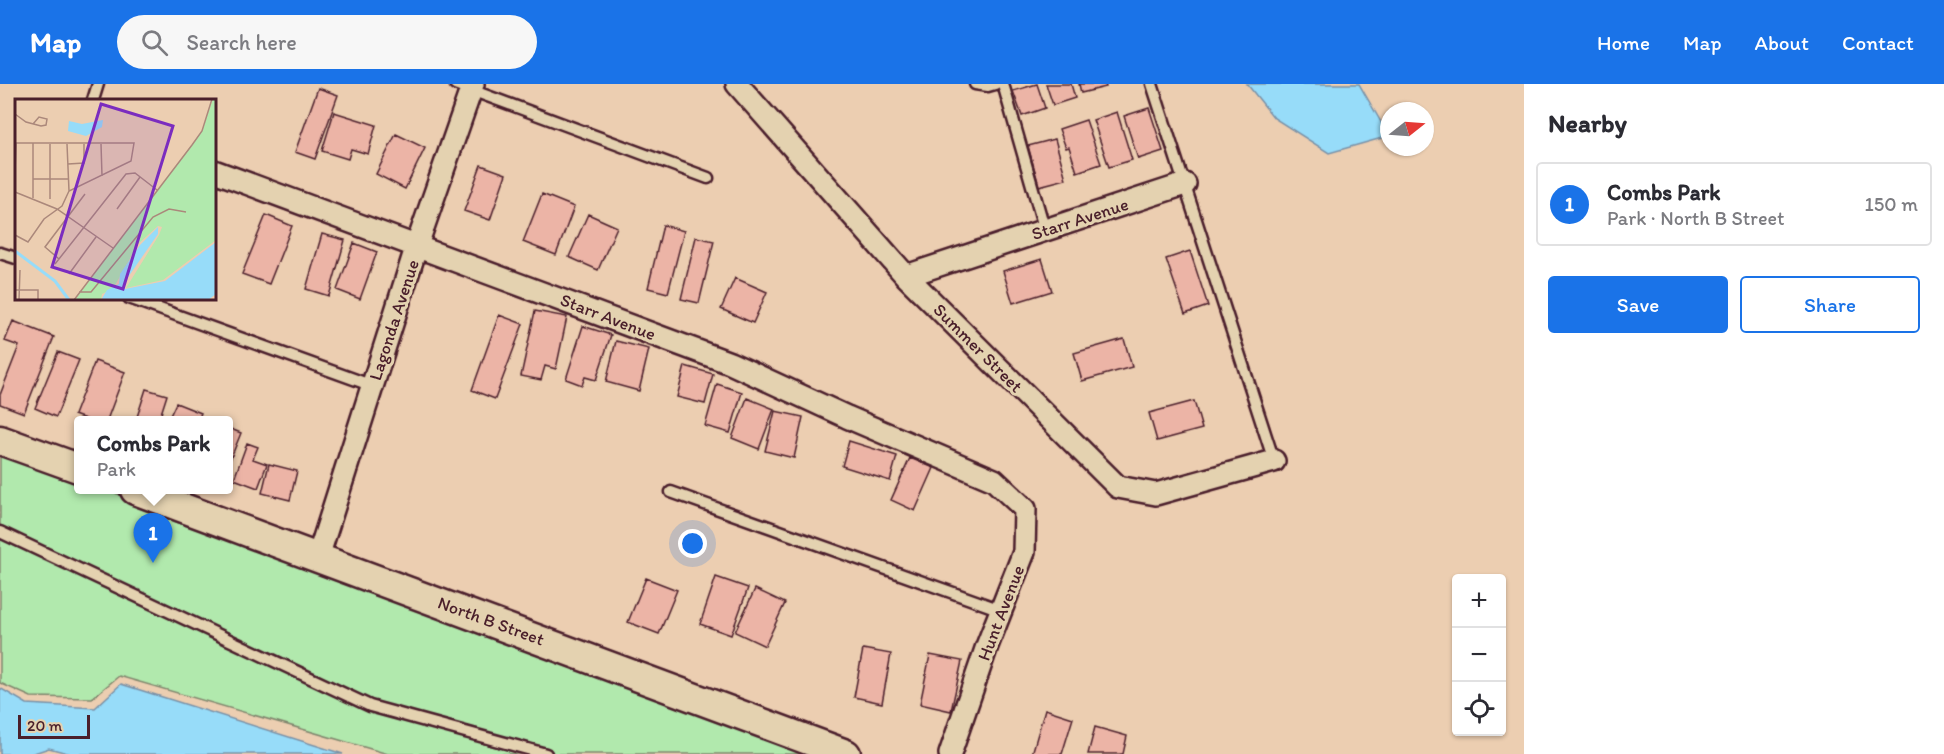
<!DOCTYPE html>
<html lang="en">
<head>
<meta charset="utf-8">
<style>
	:root { --surface:#fff; --page:#f7f7f7; --text:#2b2b33; --muted:#7c7c81; --line:#e1e1e2; --accent:#1a73e8 }
	body { margin:0; font-family:Itim,sans-serif; background:var(--page); color:var(--text) }
	.controls { position:absolute; right:18px; bottom:18px; display:grid; overflow:hidden; border-radius:6px; box-shadow:0 2px 4px #0004 }
	.controls button { width:54px; height:54px; display:grid; place-items:center; padding:0; border:0; border-bottom:2px solid var(--line); background:var(--surface); color:var(--text); font:30px sans-serif }
	.compass { position:absolute; left:1380px; top:18px; width:54px; height:54px; border-radius:50%; background:var(--surface); box-shadow:0 2px 4px #0004; rotate:73deg }
	.scale { position:absolute; left:18px; bottom:15px; width:72px; box-sizing:border-box; padding-left:6px; border:3px solid #4a1f2b; border-top:0; font-size:16px; line-height:21px; white-space:nowrap; color:#4a1f2b; -webkit-text-stroke:4px #e4d2b0; paint-order:stroke }
	.you { position:absolute; left:693px; top:460px; width:21px; height:21px; margin:-15px; border:4px solid #fff; border-radius:50%; background:#1a73e8; box-shadow:0 0 0 9px #1a73e833 }
	.badge { display:grid; place-items:center; width:39px; height:39px; border-radius:50%; background:var(--accent); color:#fff; font-size:20px; font-weight:700 }
	.pin { position:absolute; translate:-50% -50px; filter:drop-shadow(0 2px 3px #0008) }
	.pin::after { content:''; position:absolute; top:32px; width:21px; height:18px; background:inherit; clip-path:polygon(0 0,100% 0,50% 100%) }
	.popup { position:absolute; left:74px; top:332px; width:159px; height:78px; box-sizing:border-box; display:grid; place-content:center; border-radius:6px; background:var(--surface); filter:drop-shadow(0 2px 4px #0005); font-size:20px; white-space:nowrap; color:var(--muted) }
	.popup b { font-size:22px; color:var(--text) }
	.popup::after { content:''; position:absolute; left:50%; top:100%; margin-left:-12px; border:12px solid transparent; border-top-color:var(--surface) }
	.list { margin:0; padding:0; list-style:none }
	h2 { display:flex; justify-content:space-between; align-items:center; height:78px; margin:0; padding:0 24px; font-size:26px }
	h2 small { font-size:20px; font-weight:400; color:var(--muted) }
	.list li { display:grid; grid-template-columns:39px 1fr auto; gap:18px; align-items:center; box-sizing:border-box; height:84px; margin:0 12px 12px; padding:0 12px; border:2px solid var(--line); border-radius:6px }
	.list b { display:block; font-size:22px; white-space:nowrap }
	.list p { margin:0; font-size:20px; white-space:nowrap; color:var(--muted) }
	.list em { font-size:20px; font-style:normal; color:var(--muted) }
	.actions { display:flex; gap:12px; padding:18px 24px }
	.actions a { flex:1; padding:14px 0; border:2px solid var(--accent); border-radius:6px; text-align:center; font-size:21px; color:var(--accent) }
	.actions .main { background:var(--accent); color:#fff }
	.icon { flex:none; width:33px; height:33px; fill:none; stroke:currentColor; stroke-width:2; stroke-linecap:round; stroke-linejoin:round }
	.map { position:relative; flex:none; width:1524px; height:670px; overflow:hidden }
	header { display:flex; align-items:center; gap:36px; box-sizing:border-box; height:84px; padding:0 30px; background:var(--accent); color:#fff }
	header strong { font-size:28px }
	nav { display:flex; gap:33px; margin-inline-start:auto; font-size:21px }
	.search { width:420px; height:54px; background:var(--page); display:flex; align-items:center; gap:15px; box-sizing:border-box; padding:0 21px; border-radius:33px; color:var(--muted); font-size:22px }
	main { display:flex }
	aside { flex:1; background:var(--surface) }
	.map>svg:first-child { display:block }
</style>
</head>
<body>
<header>
<strong>Map</strong>
<div class="search"><svg class="icon" aria-label="search" viewBox="0 0 24 24"><circle cx="10" cy="10" r="6"/><path d="M15 15l6 6"/></svg>Search here</div>
<nav><a>Home</a><a>Map</a><a>About</a><a>Contact</a></nav>
</header>
<main>
<div class="map">
<svg width="1524" height="670" viewBox="0 0 1524 670">
	<rect width="100%" height="100%" fill="#ecceb1"/>
	<filter id="ink" filterUnits="userSpaceOnUse"><feTurbulence type="fractalNoise" baseFrequency=".0167" numOctaves="2"/><feDisplacementMap in="SourceGraphic" scale="12" xChannelSelector="R" yChannelSelector="G"/><feConvolveMatrix kernelMatrix="1 2 1 2 8 2 1 2 1" color-interpolation-filters="sRGB"/></filter>
	<g filter="url(#ink)">
		<path fill="#b1e9ad" stroke="#7e846c" stroke-width="1.5" d="M 0,366 L 78,395 L 78,406 L 107,406 L 823,670 L 388,670 L 119,592 L 92,614 L 31,613 L 0,599 Z"/>
		<path fill="#97dcf9" stroke="#7890a7" stroke-width="1.5" d="M 1247,0 L 1359,0 L 1389,52 L 1329,69 L 1274,34 Z
			M 121,600 L 343,670 L 71,670 L 49,664 L 31,670 L 0,670 L 0,604 L 27,620 L 95,624 Z"/>
		<path fill="#ecb4a6" stroke="#4a1f2b" stroke-width="1.5" d="M 1037,0 L 1045,24 L 1022,32 L 1013,7 Z
			M 1046,0 L 1071,0 L 1075,14 L 1053,21 Z
			M 1079,0 L 1105,0 L 1106,3 L 1081,9 Z
			M 318,4 L 338,11 L 315,75 L 295,68 Z
			M 1149,24 L 1163,67 L 1138,75 L 1124,32 Z
			M 334,28 L 376,41 L 368,70 L 351,65 L 348,75 L 322,67 Z
			M 1117,28 L 1132,76 L 1109,83 L 1093,36 Z
			M 1086,36 L 1101,80 L 1077,88 L 1069,63 L 1066,64 L 1059,45 Z
			M 396,50 L 425,64 L 405,105 L 376,90 Z
			M 1055,55 L 1066,95 L 1039,102 L 1028,62 Z
			M 481,81 L 506,90 L 490,136 L 464,127 Z
			M 542,110 L 574,123 L 556,171 L 523,158 Z
			M 588,130 L 617,143 L 598,186 L 569,173 Z
			M 266,131 L 292,142 L 269,200 L 242,190 Z
			M 663,141 L 684,147 L 668,209 L 648,204 Z
			M 322,150 L 345,156 L 329,212 L 306,205 Z
			M 696,153 L 714,157 L 699,219 L 681,215 Z
			M 354,159 L 377,168 L 360,215 L 337,206 Z
			M 1190,167 L 1208,222 L 1185,230 L 1166,175 Z
			M 1042,175 L 1052,207 L 1013,219 L 1003,187 Z
			M 735,194 L 767,208 L 753,239 L 721,225 Z
			M 535,227 L 567,233 L 556,285 L 545,282 L 541,296 L 521,292 Z
			M 499,231 L 523,240 L 495,315 L 472,306 Z
			M 13,237 L 54,253 L 24,329 L 0,320 L 0,311 L 19,262 L 5,257 Z
			M 583,242 L 611,251 L 596,296 L 585,293 L 582,301 L 566,295 Z
			M 1124,255 L 1132,283 L 1082,297 L 1074,269 Z
			M 616,257 L 649,265 L 639,307 L 606,298 Z
			M 58,268 L 79,276 L 56,333 L 35,324 Z
			M 95,277 L 125,288 L 107,336 L 88,336 L 74,331 Z
			M 685,282 L 713,290 L 705,320 L 677,313 Z
			M 717,300 L 742,308 L 730,349 L 705,342 Z
			M 146,305 L 167,311 L 159,336 L 136,336 Z
			M 747,314 L 774,325 L 759,365 L 732,354 Z
			M 1194,317 L 1202,345 L 1157,357 L 1149,329 Z
			M 176,319 L 201,329 L 198,336 L 168,336 Z
			M 775,327 L 803,333 L 794,374 L 765,367 Z
			M 228,344 L 241,349 L 228,381 Z
			M 849,357 L 897,372 L 890,397 L 842,382 Z
			M 247,359 L 258,363 L 253,375 L 267,380 L 258,404 L 234,395 Z
			M 910,374 L 934,384 L 915,427 L 891,416 Z
			M 269,380 L 297,387 L 290,416 L 262,409 Z
			M 716,493 L 748,504 L 731,551 L 700,540 Z
			M 646,494 L 677,506 L 659,550 L 628,538 Z
			M 755,505 L 785,519 L 765,562 L 735,548 Z
			M 863,565 L 891,570 L 882,619 L 854,613 Z
			M 930,571 L 962,577 L 951,627 L 920,620 Z
			M 1045,625 L 1073,634 L 1062,670 L 1032,670 Z
			M 1095,643 L 1127,652 L 1123,670 L 1088,670 Z"/>
		<g fill="none" stroke-linecap="round" stroke-linejoin="round">
			<defs>
				<path id="service" d="M 455,0 L 708,94
					M 975,0 L 988,2 L 995,0
					M 1003,0 L 1045,147
					M 1152,0 L 1274,377
					M 93,16 L 98,0
					M 0,169 L 16,174
					M 129,214 L 373,302
					M 671,408 L 1001,526
					M 0,448 L 370,622 L 546,670"/>
				<path id="minor" d="M 737,0 L 906,192 L 1118,403 L 1156,410 L 1274,377
					M 214,87 L 730,279 L 847,333 L 994,396 L 1025,425 L 1024,468 L 987,562 L 950,670
					M 906,192 L 1185,100
					M 318,473 L 417,161 L 473,0"/>
				<path id="secondary" d="M 0,356 L 78,384
					M 135,406 L 846,670"/>
			</defs>
			<use href="#service" stroke="#4a1f2b" stroke-width="15"/>
			<use href="#minor" stroke="#4a1f2b" stroke-width="26"/>
			<use href="#secondary" stroke="#4a1f2b" stroke-width="33"/>
			<use href="#service" stroke="#e4d2b0" stroke-width="10"/>
			<use href="#minor" stroke="#e4d2b0" stroke-width="21"/>
			<use href="#secondary" stroke="#e4d2b0" stroke-width="28"/>
		</g>
	</g>
	<g text-anchor="middle" dominant-baseline="central" stroke-width="6" stroke-linejoin="round" paint-order="stroke">
		<g font-size="18" fill="#4a1f2b" stroke="#e4d2b0">
			<text transform="translate(1080 135) rotate(-18)">Starr Avenue</text>
			<text transform="translate(608 233) rotate(21)">Starr Avenue</text>
			<text transform="translate(394 236) rotate(-72)">Lagonda Avenue</text>
			<text transform="translate(978 264) rotate(45)">Summer Street</text>
			<text transform="translate(1001 529) rotate(-69)">Hunt Avenue</text>
			<text transform="translate(491 537) rotate(20)">North B Street</text>
		</g>
	</g>
	<g transform="translate(15 15)">
		<rect width="201" height="201" fill="#ecceb1"/>
		<path d="M 198,0 L 201,0 L 201,141 L 148,181 L 111,189 L 144,136 L 147,128 L 143,127 L 123,145 L 98,190 L 87,195 L 86,201 L 60,201 L 187,32 Z" fill="#b1e9ad"/>
		<path d="M 88,21 L 87,28 L 71,37 L 53,32 L 54,22 L 67,25 ZM 143,128 L 143,135 L 109,184 L 110,190 L 150,182 L 201,143 L 201,195 L 193,201 L 86,201 L 92,191 L 104,185 L 105,175 L 125,146 Z" fill="#97dcf9"/>
		<path fill="none" stroke="#97dcf9" stroke-width="3" d="M 0,152 L 40,182 L 54,201"/>
		<path fill="none" stroke="#ab887b" stroke-width="1.5" d="M 0,15 L 11,23 L 26,27 L 31,26 L 32,20 L 24,18 L 18,25M 0,44 L 119,44 L 116,62 L 54,92 L 47,107 L 29,120 L 13,143 L 0,136M 35,45 L 35,100M 52,45 L 54,92M 86,45 L 87,77M 53,65 L 69,64 L 69,45M 0,73 L 1,44M 18,80 L 53,80M 0,93 L 42,110 L 98,149M 18,99 L 18,44M 102,110 L 125,78M 44,160 L 30,148 L 70,95M 40,165 L 111,75 L 120,74 L 142,91M 54,175 L 81,138M 0,191 L 23,191 L 23,201M 64,193 L 76,193 L 138,118 L 154,110 L 171,113M 4,201 L 5,171M 59,201 L 177,46 L 187,32 L 197,0"/>
		<path fill="#7b2cbf" fill-opacity="0.15" stroke="#7b2cbf" stroke-width="3" d="M 86,5 L 158,27 L 108,190 L 37,168 Z"/>
		<rect width="201" height="201" fill="none" stroke="#4a1f2b" stroke-width="3"/>
	</g>
</svg>
<div class="controls">
<button>+</button>
<button>−</button>
<button><svg class="icon" aria-label="locate" viewBox="0 0 24 24"><circle cx="12" cy="12" r="6"/><path d="M12 2v4M12 18v4M2 12h4M18 12h4"/></svg></button>
</div>
<svg class="compass" viewBox="-18 -18 36 36"><path d="M0-13l5 13h-10z" fill="#e53935"/><path d="M0 13l5-13h-10z" fill="#7c7c81"/></svg>
<div class="scale">20 m</div>
<div class="you"></div>
<div class="pin badge" style="left:153px;top:479px">1</div>
<div class="popup"><b>Combs Park</b>Park</div>
</div>
<aside>
<h2>Nearby<small></small></h2>
<ul class="list">
<li><span class="badge">1</span><div><b>Combs Park</b><p>Park · North B Street</p></div><em>150 m</em></li>
</ul>
<div class="actions"><a class="main">Save</a><a>Share</a></div>
</aside>
</main>
</body>
</html>
